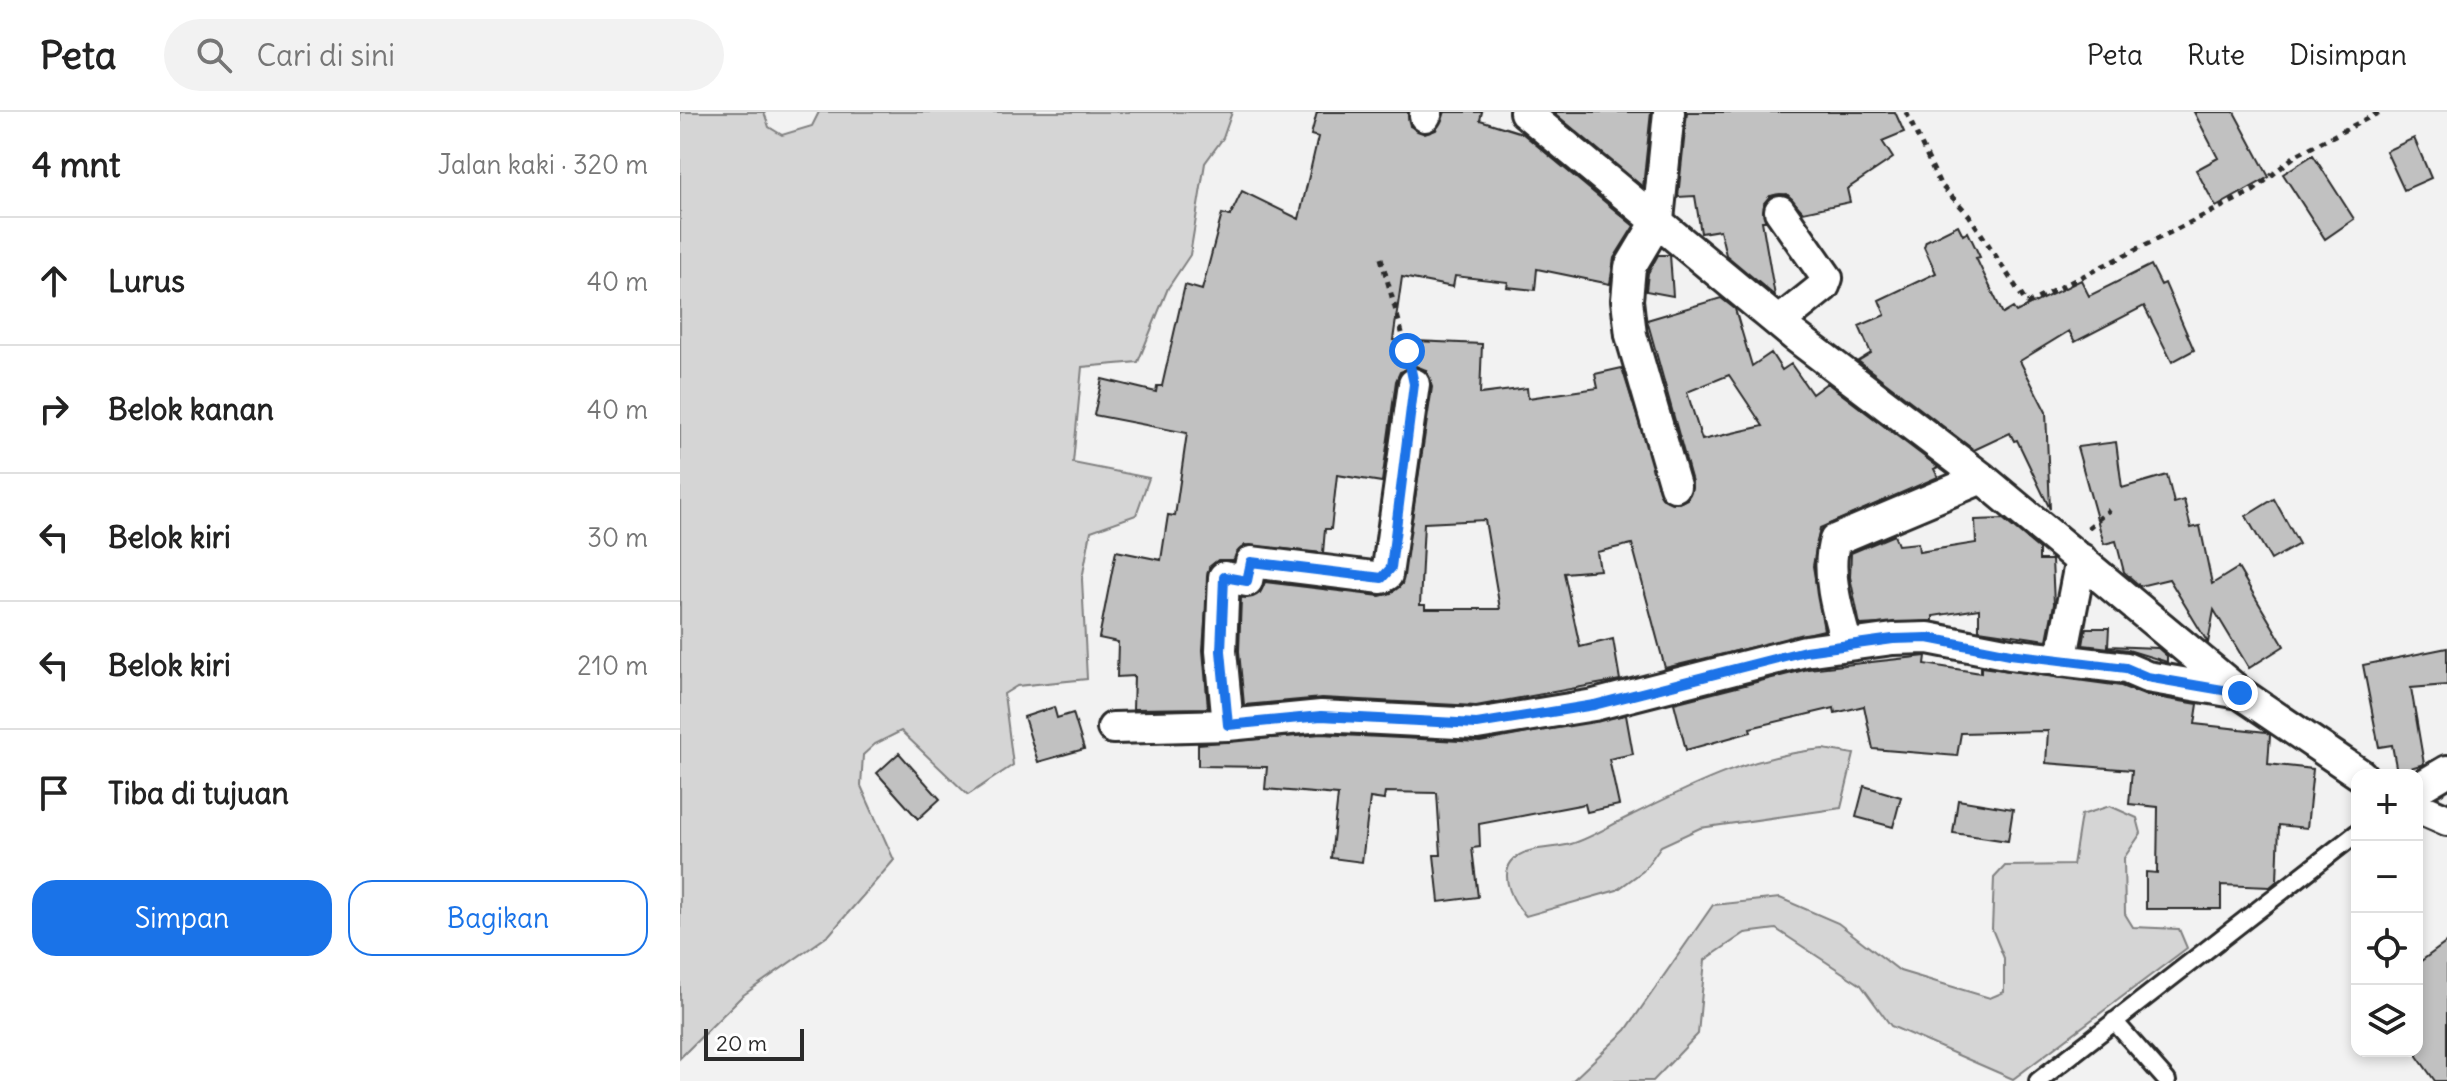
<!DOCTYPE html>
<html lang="id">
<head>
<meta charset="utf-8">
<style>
	:root { --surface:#fff; --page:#f2f2f2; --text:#222; --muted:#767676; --line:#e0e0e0; --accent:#1a73e8 }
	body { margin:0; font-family:Delius,sans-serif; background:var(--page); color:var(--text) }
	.controls { position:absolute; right:24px; bottom:24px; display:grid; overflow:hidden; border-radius:16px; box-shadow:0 4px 12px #0003 }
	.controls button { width:72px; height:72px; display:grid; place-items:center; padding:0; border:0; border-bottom:2px solid var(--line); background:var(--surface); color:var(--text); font:40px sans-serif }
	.scale { position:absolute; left:24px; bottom:20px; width:100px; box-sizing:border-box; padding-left:8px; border:4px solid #2b2b2b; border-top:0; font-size:22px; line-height:28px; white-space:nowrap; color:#2b2b2b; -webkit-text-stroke:6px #fff; paint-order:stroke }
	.stop { position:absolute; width:24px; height:24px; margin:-18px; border:6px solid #1a73e8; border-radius:50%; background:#fff }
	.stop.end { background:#1a73e8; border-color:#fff; box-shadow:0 2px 8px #0008 }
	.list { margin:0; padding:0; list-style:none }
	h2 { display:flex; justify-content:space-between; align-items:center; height:104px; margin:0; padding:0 32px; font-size:34px }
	h2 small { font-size:26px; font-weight:400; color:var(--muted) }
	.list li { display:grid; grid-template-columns:52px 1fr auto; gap:24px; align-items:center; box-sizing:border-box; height:128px; padding:0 32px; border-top:2px solid var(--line) }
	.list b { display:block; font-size:30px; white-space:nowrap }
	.list em { font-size:26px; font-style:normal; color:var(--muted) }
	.actions { display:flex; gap:16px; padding:24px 32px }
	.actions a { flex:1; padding:18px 0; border:2px solid var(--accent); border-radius:24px; text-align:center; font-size:28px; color:var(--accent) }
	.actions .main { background:var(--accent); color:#fff }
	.icon { flex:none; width:44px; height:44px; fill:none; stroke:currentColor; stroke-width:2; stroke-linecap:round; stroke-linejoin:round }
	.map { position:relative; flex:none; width:1767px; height:969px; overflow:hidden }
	header { display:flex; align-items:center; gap:48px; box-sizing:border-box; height:112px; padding:0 40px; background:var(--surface); border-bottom:2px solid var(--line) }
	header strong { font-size:38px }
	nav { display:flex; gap:44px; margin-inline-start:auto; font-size:28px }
	.search { width:560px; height:72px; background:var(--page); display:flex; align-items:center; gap:20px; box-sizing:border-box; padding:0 28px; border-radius:44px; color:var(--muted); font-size:30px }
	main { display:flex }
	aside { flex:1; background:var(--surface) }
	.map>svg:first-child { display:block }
</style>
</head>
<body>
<header>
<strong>Peta</strong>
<div class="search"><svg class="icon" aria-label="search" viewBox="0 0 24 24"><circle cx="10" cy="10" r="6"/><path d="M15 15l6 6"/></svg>Cari di sini</div>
<nav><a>Peta</a><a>Rute</a><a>Disimpan</a></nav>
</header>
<main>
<aside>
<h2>4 mnt<small>Jalan kaki · 320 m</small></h2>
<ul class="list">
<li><svg class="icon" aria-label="ahead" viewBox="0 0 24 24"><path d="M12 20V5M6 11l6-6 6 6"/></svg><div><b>Lurus</b></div><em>40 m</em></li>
<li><svg class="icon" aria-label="right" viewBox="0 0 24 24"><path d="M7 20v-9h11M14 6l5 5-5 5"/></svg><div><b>Belok kanan</b></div><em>40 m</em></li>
<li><svg class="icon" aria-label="left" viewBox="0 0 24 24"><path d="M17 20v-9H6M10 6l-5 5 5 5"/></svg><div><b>Belok kiri</b></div><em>30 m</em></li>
<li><svg class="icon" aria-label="left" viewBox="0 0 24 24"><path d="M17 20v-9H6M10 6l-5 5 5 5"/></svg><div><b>Belok kiri</b></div><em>210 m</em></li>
<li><svg class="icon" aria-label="arrive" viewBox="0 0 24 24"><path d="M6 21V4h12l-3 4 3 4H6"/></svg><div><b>Tiba di tujuan</b></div></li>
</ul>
<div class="actions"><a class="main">Simpan</a><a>Bagikan</a></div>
</aside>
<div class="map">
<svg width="1767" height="969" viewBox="0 0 1767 969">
	<rect width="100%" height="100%" fill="#f2f2f2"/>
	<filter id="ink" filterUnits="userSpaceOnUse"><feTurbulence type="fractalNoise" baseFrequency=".0125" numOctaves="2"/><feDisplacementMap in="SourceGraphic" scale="16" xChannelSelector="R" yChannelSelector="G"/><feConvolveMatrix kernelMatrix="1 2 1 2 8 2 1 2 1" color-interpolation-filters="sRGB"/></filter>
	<g filter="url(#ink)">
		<path fill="#d5d5d5" stroke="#808080" stroke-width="2" d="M 0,0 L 84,0 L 89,15 L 102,23 L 132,14 L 139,0 L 552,0 L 543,26 L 525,51 L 510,143 L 488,176 L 458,250 L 402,255 L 393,351 L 469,366 L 456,403 L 411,419 L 402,467 L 407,567 L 337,574 L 324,582 L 333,653 L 288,683 L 221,619 L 195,632 L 183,643 L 181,674 L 214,748 L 149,823 L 62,884 L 0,946 Z
			M 1143,637 L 1174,642 L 1161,696 L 1020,716 L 981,734 L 963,759 L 937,778 L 846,804 C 834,792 819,765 832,749 C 844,734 874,737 891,732 C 912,726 932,712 952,703 C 1017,671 1071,644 1143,637 Z
			M 1430,694 L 1457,706 L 1461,721 L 1444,746 L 1445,802 L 1453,815 L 1499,817 L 1507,836 L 1333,967 L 1211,914 L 1181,873 L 1096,817 L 1065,821 L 1025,848 L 1018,922 L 973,969 L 892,969 L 946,918 L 1033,793 L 1100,786 L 1158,811 L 1220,859 L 1310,886 L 1324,880 L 1324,846 L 1312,817 L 1314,766 L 1325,754 L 1393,753 L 1401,703 Z"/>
		<path fill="#c1c1c1" stroke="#2b2b2b" stroke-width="2" fill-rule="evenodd" d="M 637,0 L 728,0 L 730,14 L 745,22 L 756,18 L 765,0 L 802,0 L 800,8 L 842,21 L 954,114 L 934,146 L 930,172 L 857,157 L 855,178 L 827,175 L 828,170 L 775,164 L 773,175 L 722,165 L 713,228 L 802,232 L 800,282 L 847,276 L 848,286 L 918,276 L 915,262 L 942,256 L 983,387 L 999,391 L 1007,387 L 1012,370 L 967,208 L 1041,186 L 1055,197 L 1072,254 L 1091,241 L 1102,258 L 1111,252 L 1132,282 L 1147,271 L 1258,355 L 1254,357 L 1258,365 L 1140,416 L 1133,454 L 1144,518 L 985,556 L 952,432 L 917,440 L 920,458 L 884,461 L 900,535 L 933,527 L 940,568 L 796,594 L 642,586 L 564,593 L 559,539 L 561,486 L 580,481 L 585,470 L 700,484 L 711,481 L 722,472 L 752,275 L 746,258 L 736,254 L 720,260 L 716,269 L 702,370 L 657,363 L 651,417 L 645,417 L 643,441 L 565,433 L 553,448 L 538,448 L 529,455 L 523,538 L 528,596 L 453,597 L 454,564 L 437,565 L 438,530 L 419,526 L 436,439 L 481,448 L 488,403 L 495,404 L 507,321 L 414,303 L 422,267 L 476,280 L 477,274 L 482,274 L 505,173 L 522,178 L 542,102 L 550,104 L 562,79 L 619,107 L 638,25 L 631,23 ZM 1049,263 L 1083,314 L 1022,328 L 1007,280 ZM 805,408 L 820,497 L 745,497 L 745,493 L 740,493 L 744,411 Z
			M 873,0 L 971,0 L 963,75 Z
			M 1007,0 L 1215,0 L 1224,20 L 1202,29 L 1213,46 L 1167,77 L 1170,90 L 1123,100 L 1107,82 L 1090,84 L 1084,91 L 1085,109 L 1082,109 L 1095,184 L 1046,143 L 1040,118 L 1021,121 L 1015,84 L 998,85 Z
			M 1514,0 L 1554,0 L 1589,65 L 1536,95 L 1516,58 L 1538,46 Z
			M 1734,26 L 1751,66 L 1724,78 L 1706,39 Z
			M 1633,43 L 1674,107 L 1645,127 L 1603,62 Z
			M 1278,113 L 1283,123 L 1288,120 L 1300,145 L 1296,146 L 1323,202 L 1333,196 L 1336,200 L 1401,168 L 1409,184 L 1471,153 L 1481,173 L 1485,171 L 1514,238 L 1492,250 L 1464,194 L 1395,230 L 1389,219 L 1340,249 L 1366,300 L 1370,397 L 1337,328 L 1334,329 L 1330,321 L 1294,338 L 1178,249 L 1191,241 L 1179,214 L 1205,203 L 1199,188 L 1256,161 L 1244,135 L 1246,129 Z
			M 978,143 L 990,143 L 993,184 L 966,179 L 968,161 Z
			M 1436,330 L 1442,376 L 1487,363 L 1494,391 L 1504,388 L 1511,416 L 1520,414 L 1532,472 L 1558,456 L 1604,534 L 1569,556 L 1534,498 L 1528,531 L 1489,467 L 1460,474 L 1444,460 L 1436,429 L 1424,432 L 1397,335 Z
			M 1594,387 L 1619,432 L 1591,448 L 1566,404 Z
			M 1323,407 L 1359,437 L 1359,448 L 1372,448 L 1374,492 L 1367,528 L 1299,518 L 1299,497 L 1253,504 L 1253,509 L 1180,513 L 1170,465 L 1171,441 L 1214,423 L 1218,433 L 1238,431 L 1239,440 L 1296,431 L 1295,408 Z
			M 1406,516 L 1429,516 L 1428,534 L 1478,536 L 1487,544 L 1487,550 L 1448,538 L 1403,533 Z
			M 1767,536 L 1767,573 L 1731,576 L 1744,652 L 1717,660 L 1712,633 L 1699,635 L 1683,553 Z
			M 1246,544 L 1245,552 L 1301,561 L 1301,555 L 1441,574 L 1464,583 L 1518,592 L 1515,612 L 1586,620 L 1590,623 L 1588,652 L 1633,657 L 1627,716 L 1599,713 L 1597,769 L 1590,775 L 1541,773 L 1541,797 L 1466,797 L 1466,760 L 1477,761 L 1478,695 L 1449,692 L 1452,658 L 1366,651 L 1368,619 L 1281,621 L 1277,644 L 1193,637 L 1184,594 L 1155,601 L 1154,596 L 1070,616 L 1071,620 L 1006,638 L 994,591 L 1128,557 Z
			M 374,595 L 377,606 L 393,601 L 404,637 L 358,650 L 344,605 Z
			M 946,603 L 953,642 L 929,647 L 939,693 L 907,700 L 905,692 L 799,712 L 800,735 L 792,736 L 798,785 L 759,790 L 754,743 L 761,743 L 757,681 L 705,680 L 704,688 L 690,686 L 682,750 L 651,746 L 658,683 L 585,677 L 587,655 L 518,654 L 518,632 L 641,622 L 800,630 Z
			M 219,641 L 260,687 L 238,707 L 197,661 Z
			M 1184,674 L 1221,685 L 1213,715 L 1176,705 Z
			M 1278,688 L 1333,697 L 1328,729 L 1273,721 Z
			M 1767,830 L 1767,969 L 1755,969 L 1737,944 L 1737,852 Z"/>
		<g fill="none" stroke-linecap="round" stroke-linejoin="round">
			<defs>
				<path id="lane" d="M 1434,909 L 1487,969
					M 1358,969 L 1677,721"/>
				<path id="street" d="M 845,0 L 1115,224 L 1302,366 L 1560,581 L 1681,663
					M 989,0 L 978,108 L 950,155 L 947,188 L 951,223 L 995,374
					M 745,4 L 747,0
					M 1099,210 L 1144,174 L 1147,166 L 1100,99
					M 1167,533 C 1158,502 1145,459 1155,428 L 1302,366
					M 1381,549 L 1401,447
					M 548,613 L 541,539 L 544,465 L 567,469 L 571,450 L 702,466 L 707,463 L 734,272
					M 433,616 L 548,613 L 641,604 L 797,612 L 914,593 L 1125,539 L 1213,527 L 1248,526 L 1330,542 L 1446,556 L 1467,565 L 1560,581
					M 1737,677 L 1767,659
					M 1737,695 L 1767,708"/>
			</defs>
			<use href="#lane" stroke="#2b2b2b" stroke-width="22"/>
			<use href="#street" stroke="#2b2b2b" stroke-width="36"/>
			<path stroke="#2b2b2b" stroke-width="5" stroke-dasharray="6 6" stroke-linecap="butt" d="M 1226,0 L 1260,72 L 1289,103 L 1347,192 L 1573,79 L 1616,43 L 1700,0
				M 701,146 L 728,242
				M 1408,416 L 1429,398"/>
			<use href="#lane" stroke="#fff" stroke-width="16"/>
			<use href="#street" stroke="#fff" stroke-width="30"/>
		</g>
	</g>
	<g fill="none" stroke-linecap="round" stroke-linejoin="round" filter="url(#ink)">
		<path stroke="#1a73e8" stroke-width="10" d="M 727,239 L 734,272 L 711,456 L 702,466 L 571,450 L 567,469 L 544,465 L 541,539 L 548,613 L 641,604 L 797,612 L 914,593 L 1125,539 L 1213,527 L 1248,526 L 1330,542 L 1446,556 L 1467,565 L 1560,581"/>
	</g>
</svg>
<div class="controls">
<button>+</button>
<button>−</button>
<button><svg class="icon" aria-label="locate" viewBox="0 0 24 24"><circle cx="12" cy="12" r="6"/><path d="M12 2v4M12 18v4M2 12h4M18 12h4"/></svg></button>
<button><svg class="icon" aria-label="layers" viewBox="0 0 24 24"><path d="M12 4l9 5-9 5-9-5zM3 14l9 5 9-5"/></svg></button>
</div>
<div class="scale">20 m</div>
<div class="stop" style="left:727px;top:239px"></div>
<div class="stop end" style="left:1560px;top:581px"></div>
</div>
</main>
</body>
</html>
